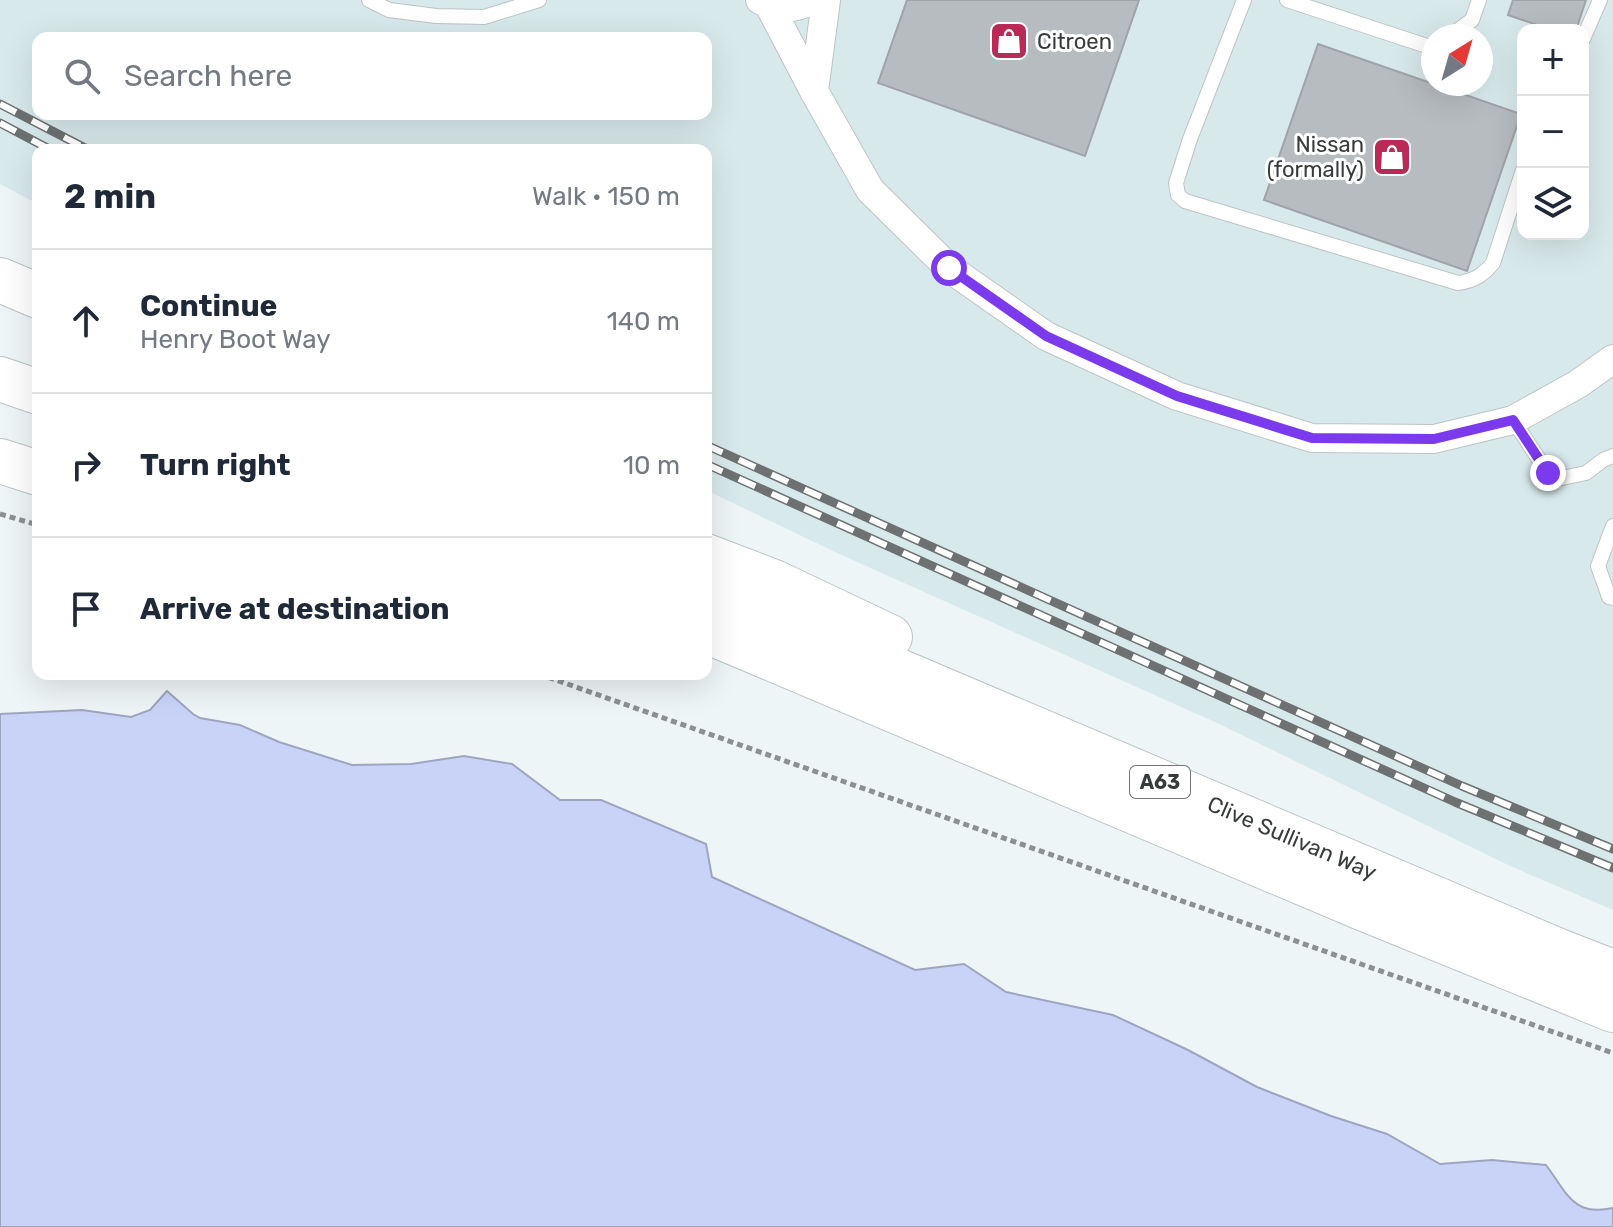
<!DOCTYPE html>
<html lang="en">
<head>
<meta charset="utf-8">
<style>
	:root { --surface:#fff; --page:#f6f6f7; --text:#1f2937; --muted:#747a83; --line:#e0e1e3 }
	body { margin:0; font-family:Rubik,sans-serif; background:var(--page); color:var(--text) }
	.controls { position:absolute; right:24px; top:24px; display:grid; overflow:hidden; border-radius:16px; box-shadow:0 8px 32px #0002 }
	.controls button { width:72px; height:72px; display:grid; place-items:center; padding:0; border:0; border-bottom:2px solid var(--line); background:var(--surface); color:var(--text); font:40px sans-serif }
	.compass { position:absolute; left:1421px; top:24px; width:72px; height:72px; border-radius:50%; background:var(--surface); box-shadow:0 8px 32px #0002; rotate:37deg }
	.stop { position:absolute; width:24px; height:24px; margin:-18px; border:6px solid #7c3aed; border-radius:50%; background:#fff }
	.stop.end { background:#7c3aed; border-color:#fff; box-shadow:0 2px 8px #0008 }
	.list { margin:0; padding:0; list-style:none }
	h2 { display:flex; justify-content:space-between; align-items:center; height:104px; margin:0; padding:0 32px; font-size:34px }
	h2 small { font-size:26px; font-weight:400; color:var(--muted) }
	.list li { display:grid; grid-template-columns:52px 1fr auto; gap:24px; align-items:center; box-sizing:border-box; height:144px; padding:0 32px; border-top:2px solid var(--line) }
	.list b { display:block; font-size:30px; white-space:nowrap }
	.list p { margin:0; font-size:26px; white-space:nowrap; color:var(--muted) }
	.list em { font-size:26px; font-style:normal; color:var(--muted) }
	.icon { flex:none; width:44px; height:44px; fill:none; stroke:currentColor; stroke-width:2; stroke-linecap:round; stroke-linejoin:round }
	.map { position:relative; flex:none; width:1613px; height:1227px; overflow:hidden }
	.search { position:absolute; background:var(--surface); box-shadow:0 8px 32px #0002; left:32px; top:32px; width:680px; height:88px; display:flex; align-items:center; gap:20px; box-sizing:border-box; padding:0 28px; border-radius:16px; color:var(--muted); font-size:30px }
	.panel { position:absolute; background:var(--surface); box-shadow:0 8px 32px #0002; left:32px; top:144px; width:680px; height:536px; border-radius:16px }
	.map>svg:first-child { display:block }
</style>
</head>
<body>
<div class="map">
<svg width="1613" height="1227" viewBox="0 0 1613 1227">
	<rect width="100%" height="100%" fill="#eef5f6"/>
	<path fill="#d8e9ec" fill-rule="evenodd" d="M 0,0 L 1613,0 L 1613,910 L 1510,866 L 1217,723 L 837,553 L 706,490 L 706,150 L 38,150 L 38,204 L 0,184 ZM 1523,30 L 1583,30 L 1583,234 L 1523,234 ZM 1433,36 L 1481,36 L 1481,84 L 1433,84 ZM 38,38 L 706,38 L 706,114 L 38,114 Z"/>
	<path fill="#c9d3f8" stroke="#9ea5c0" stroke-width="2" d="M 167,691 L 193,714 L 200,718 L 240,725 L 279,742 L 352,765 L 411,764 L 464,756 L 512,764 L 560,800 L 601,800 L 706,844 L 712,877 L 915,970 L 964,964 L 1006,992 L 1113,1015 L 1188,1050 L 1257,1087 L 1331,1116 L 1387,1134 L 1440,1164 L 1492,1160 L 1546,1165 C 1567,1193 1573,1217 1613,1208 L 1613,1227 L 0,1227 L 0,714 L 82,710 L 131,717 L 150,710 Z"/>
	<path fill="#b7bcc0" stroke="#a0a4a8" stroke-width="2" d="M 907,0 L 1139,0 L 1085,156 L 878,83 Z
		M 1513,0 L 1586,0 L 1576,30 L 1552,30 L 1508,15 Z
		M 1318,44 L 1521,114 L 1467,271 L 1264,200 Z"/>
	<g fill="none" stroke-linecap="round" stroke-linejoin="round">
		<defs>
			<path id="lane" d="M 369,0 L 389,10 L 436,16 L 484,17 L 539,0
				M 1244,0 L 1190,139 L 1176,183 L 1178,195 L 1185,201 L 1458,283 C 1474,281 1483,275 1493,263 L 1523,170
				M 1287,0 L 1433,48
				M 1450,36 L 1472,20 L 1479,0
				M 1583,39 L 1600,0
				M 1513,420 L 1548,473 L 1562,478 L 1586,473 L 1603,460 L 1613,456
				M 1613,526 L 1598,566 L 1609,597 L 1613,598"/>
			<path id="street" d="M 760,0 C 778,10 794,10 812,0
				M 769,5 L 814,91 L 870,190 L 949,268 L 1046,336 L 1177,396 L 1312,438 L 1434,439 L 1513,420 L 1578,384 L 1613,359
				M 814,91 L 826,0"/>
			<path id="highway" d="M 0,280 L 38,296
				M 0,379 L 38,392
				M 0,461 L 38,473
				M 706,556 L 774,582 L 890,637
				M 706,593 L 781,621 L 1559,951 L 1613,972
				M 706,631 L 1362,908 L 1613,1010"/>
		</defs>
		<use href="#lane" stroke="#bdc4c5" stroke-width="16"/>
		<use href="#street" stroke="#bdc4c5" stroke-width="30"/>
		<use href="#highway" stroke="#bdc4c5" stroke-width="46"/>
		<path stroke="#8b9091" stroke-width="5" stroke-dasharray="6 4" stroke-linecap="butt" d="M 0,514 L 38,525
			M 539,674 L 1613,1053"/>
		<use href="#lane" stroke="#fff" stroke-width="14"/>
		<use href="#street" stroke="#fff" stroke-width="28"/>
		<use href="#highway" stroke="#fff" stroke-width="44"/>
		<defs>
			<path id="rail" d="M 0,104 L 89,150
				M 0,123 L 51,150
				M 706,445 L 1462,786 L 1613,849
				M 706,464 L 1455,802 L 1613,868"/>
		</defs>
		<use href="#rail" stroke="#6d7172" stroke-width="9"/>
		<use href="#rail" stroke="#fff" stroke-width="6" stroke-dasharray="18" stroke-linecap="butt"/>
	</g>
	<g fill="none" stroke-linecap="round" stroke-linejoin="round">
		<path stroke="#7c3aed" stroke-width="10" d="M 949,268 L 1046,336 L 1177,396 L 1312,438 L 1434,439 L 1513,420 L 1548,473"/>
	</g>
	<defs>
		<symbol id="shop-square" viewBox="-11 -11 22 22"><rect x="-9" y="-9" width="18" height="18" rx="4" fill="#b92a57" stroke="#fff"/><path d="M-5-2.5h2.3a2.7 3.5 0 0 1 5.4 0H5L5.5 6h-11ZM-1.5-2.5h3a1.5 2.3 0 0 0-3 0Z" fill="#fff"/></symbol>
	</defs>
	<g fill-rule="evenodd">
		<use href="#shop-square" x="987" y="19" width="44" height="44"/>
		<use href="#shop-square" x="1370" y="135" width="44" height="44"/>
	</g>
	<g text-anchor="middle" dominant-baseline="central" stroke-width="6" stroke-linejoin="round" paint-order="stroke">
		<rect fill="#fff" stroke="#747676" stroke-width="2" x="1130" y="766" width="60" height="32" rx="6"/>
		<g font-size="20" font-weight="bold" fill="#383b3c">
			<text x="1160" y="782">A63</text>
		</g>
		<g font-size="22" fill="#383b3c" stroke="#fff" text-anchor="start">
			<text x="1037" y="41">Citroen</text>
			<text x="1364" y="144" text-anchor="end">Nissan<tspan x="1364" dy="25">(formally)</tspan></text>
		</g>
		<g font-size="22" fill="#383b3c" stroke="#fff">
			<text transform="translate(1292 838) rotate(23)">Clive Sullivan Way</text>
		</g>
	</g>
</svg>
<div class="controls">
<button>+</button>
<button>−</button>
<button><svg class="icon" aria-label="layers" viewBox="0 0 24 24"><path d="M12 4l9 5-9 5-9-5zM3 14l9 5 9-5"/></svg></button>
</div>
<svg class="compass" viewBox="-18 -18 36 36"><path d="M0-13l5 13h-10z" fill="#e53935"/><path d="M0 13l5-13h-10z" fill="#747a83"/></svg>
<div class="stop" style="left:949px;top:268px"></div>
<div class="stop end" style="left:1548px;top:473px"></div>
<div class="search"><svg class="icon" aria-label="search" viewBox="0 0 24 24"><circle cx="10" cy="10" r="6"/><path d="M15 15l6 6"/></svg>Search here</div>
<section class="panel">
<h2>2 min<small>Walk · 150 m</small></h2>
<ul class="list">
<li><svg class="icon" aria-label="ahead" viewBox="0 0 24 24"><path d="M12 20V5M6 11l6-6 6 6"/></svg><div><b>Continue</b><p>Henry Boot Way</p></div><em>140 m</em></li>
<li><svg class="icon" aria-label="right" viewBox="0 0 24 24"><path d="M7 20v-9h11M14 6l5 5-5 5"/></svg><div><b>Turn right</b></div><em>10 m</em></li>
<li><svg class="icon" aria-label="arrive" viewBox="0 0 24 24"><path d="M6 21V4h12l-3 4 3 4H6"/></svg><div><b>Arrive at destination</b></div></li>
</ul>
</section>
</div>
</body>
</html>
